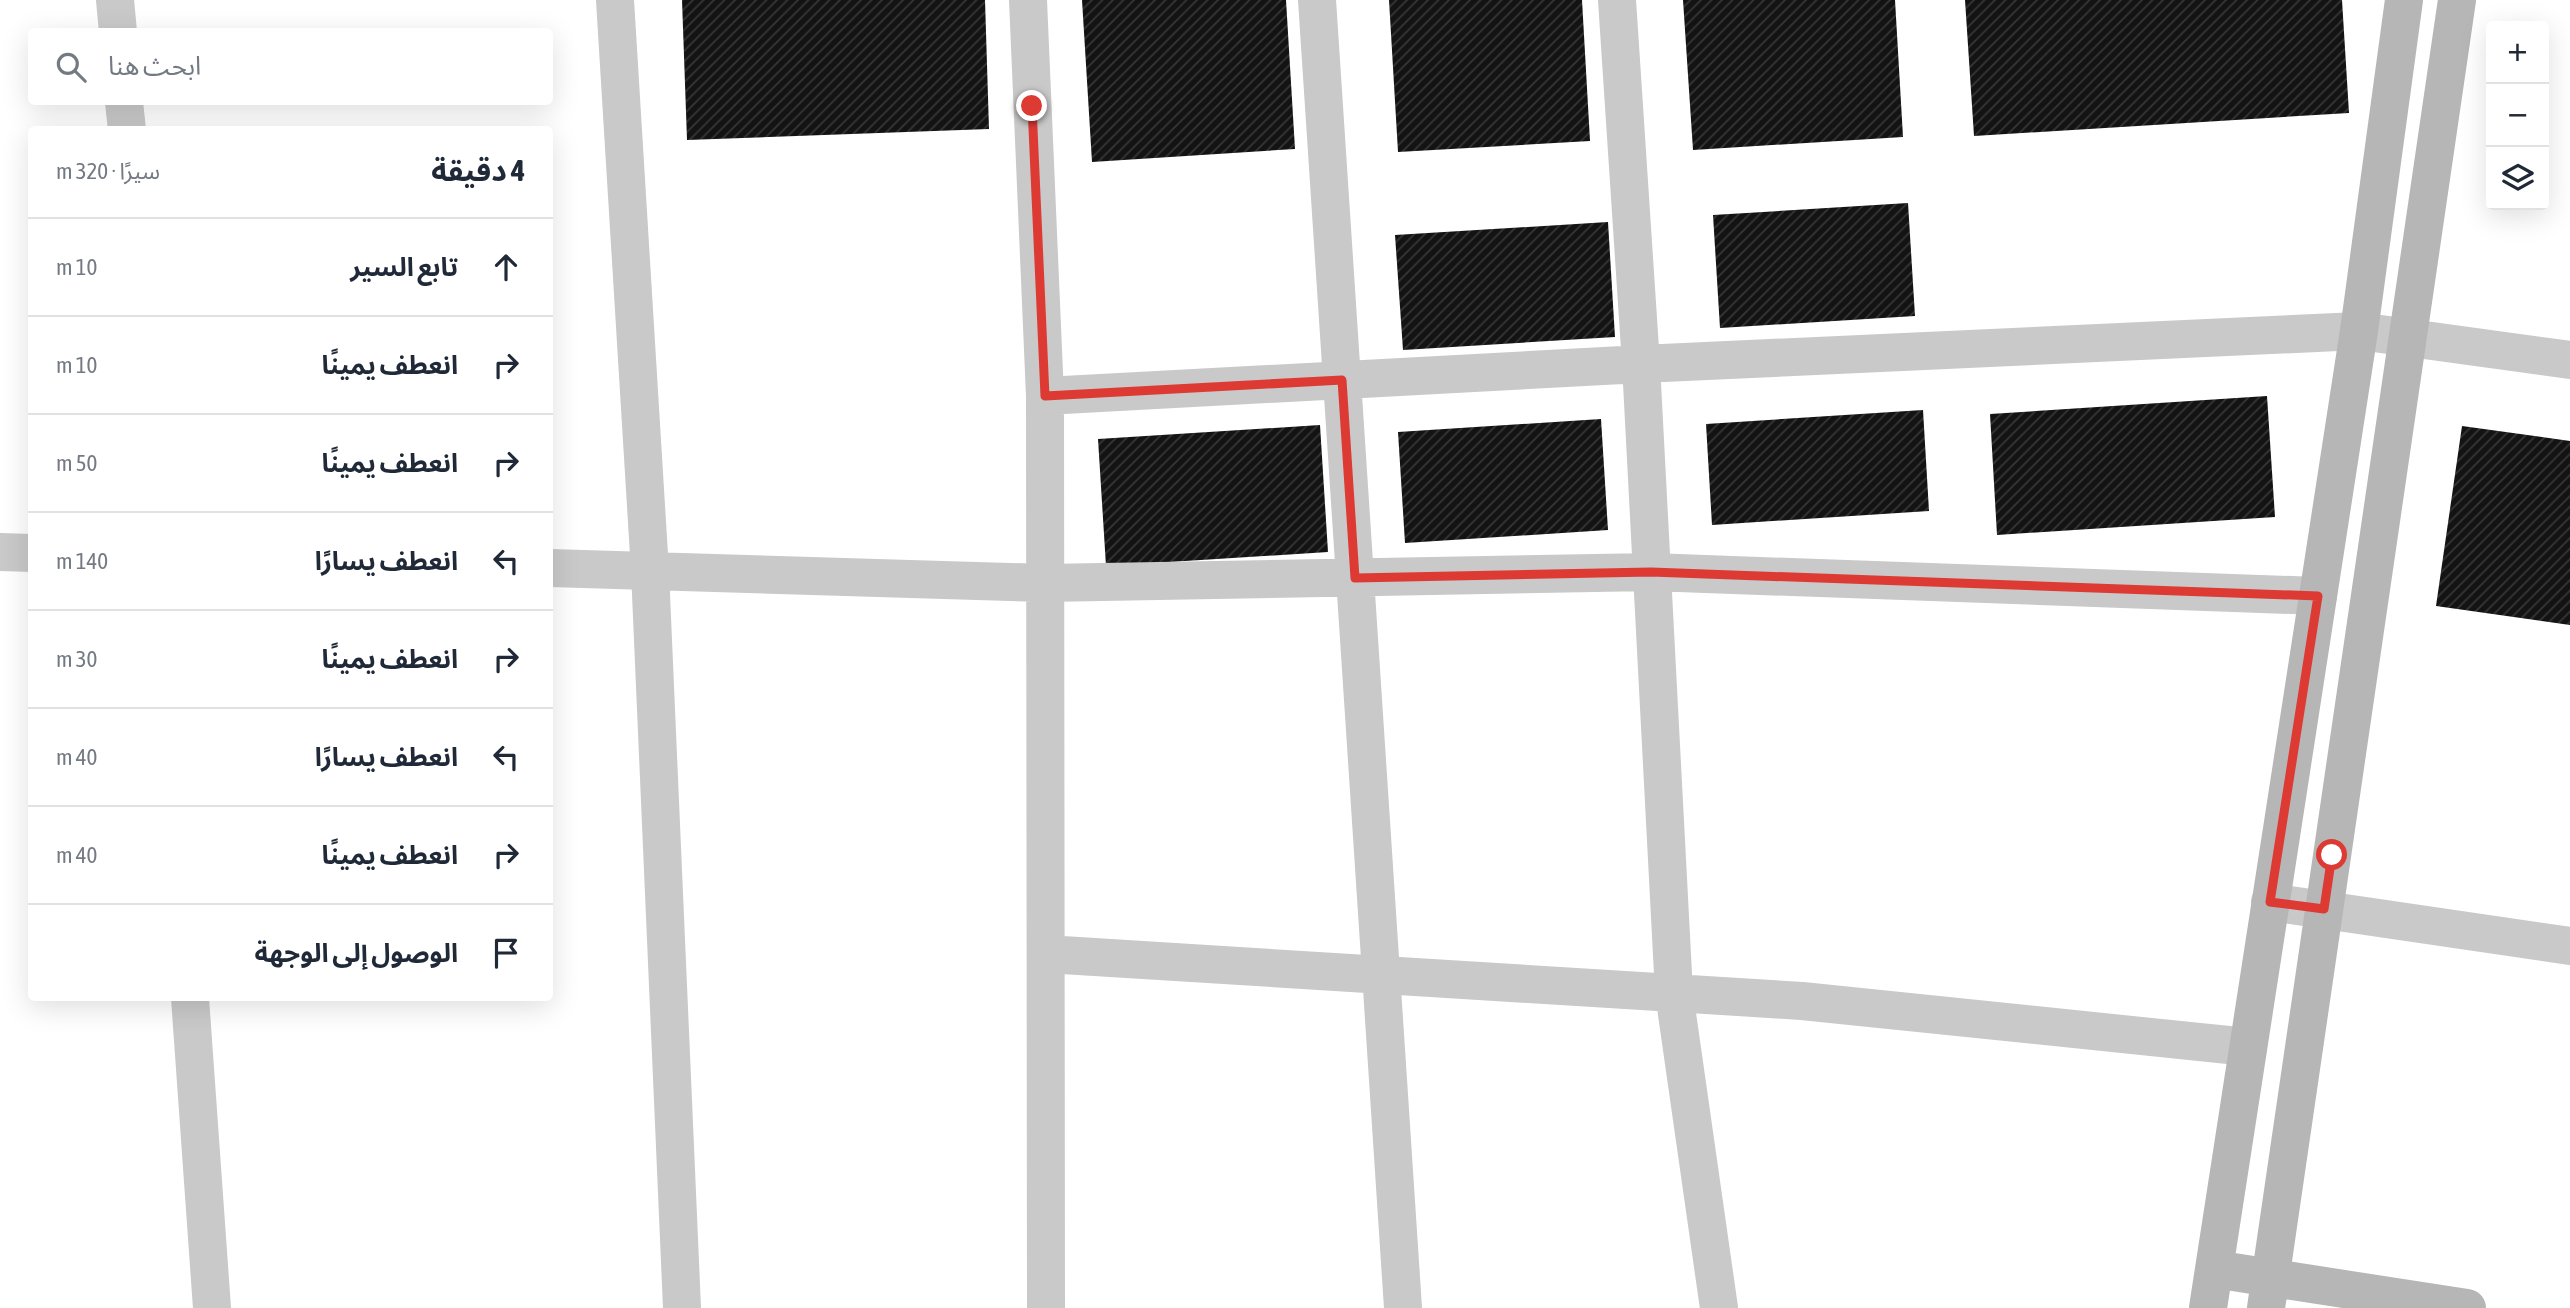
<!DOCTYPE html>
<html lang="ar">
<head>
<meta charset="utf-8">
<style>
	:root { --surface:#fff; --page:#f2f2f3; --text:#1f2937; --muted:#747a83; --line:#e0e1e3 }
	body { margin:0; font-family:"Asap Condensed","Noto Sans Arabic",sans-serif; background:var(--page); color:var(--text); direction:rtl }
	.controls { position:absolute; right:21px; top:21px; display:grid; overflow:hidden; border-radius:7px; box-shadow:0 7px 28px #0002 }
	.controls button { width:63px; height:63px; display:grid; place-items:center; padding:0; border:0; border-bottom:2px solid var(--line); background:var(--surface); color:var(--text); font:35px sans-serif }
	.stop { position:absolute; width:21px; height:21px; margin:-16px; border:5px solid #dd3a34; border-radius:50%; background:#fff }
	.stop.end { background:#dd3a34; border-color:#fff; box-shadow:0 2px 7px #0008 }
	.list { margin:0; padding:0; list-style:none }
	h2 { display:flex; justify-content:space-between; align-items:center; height:91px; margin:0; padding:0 28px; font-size:30px }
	h2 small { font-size:23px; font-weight:400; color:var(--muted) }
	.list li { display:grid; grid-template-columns:46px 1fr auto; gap:21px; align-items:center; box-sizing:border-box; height:98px; padding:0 28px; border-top:2px solid var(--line) }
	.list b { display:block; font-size:26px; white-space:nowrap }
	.list em { font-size:23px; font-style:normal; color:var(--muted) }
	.icon { flex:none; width:38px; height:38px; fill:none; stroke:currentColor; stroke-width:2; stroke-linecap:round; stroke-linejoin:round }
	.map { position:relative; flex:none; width:2570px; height:1308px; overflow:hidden; direction:ltr }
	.search { position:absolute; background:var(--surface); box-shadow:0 7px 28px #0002; left:28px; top:28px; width:525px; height:77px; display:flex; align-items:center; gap:18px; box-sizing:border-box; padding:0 24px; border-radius:7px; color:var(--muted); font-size:26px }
	.panel { position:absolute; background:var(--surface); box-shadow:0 7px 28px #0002; left:28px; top:126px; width:525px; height:875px; border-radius:7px; direction:rtl }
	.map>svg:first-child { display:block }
</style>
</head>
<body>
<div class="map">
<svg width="2570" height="1308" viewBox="0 0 2570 1308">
	<defs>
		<pattern id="building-hatch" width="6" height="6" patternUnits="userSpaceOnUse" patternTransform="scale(1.75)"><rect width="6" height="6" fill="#131313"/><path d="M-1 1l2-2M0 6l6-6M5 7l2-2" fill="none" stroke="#363636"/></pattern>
	</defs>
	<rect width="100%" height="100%" fill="#fff"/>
	<path fill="url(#building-hatch)" d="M 682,0 L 985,0 L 989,129 L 687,140 Z
		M 1082,0 L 1286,0 L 1295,149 L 1092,162 Z
		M 1389,0 L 1582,0 L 1590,141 L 1398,152 Z
		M 1683,0 L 1895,0 L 1903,137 L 1693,150 Z
		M 1965,0 L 2342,0 L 2349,113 L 1974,136 Z
		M 1908,203 L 1915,316 L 1720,328 L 1713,215 Z
		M 1608,222 L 1615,337 L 1403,350 L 1395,235 Z
		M 2267,396 L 2275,517 L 1997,535 L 1990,414 Z
		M 1923,410 L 1929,511 L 1712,525 L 1706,424 Z
		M 1601,419 L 1608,530 L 1405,543 L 1398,432 Z
		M 1320,425 L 1328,552 L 1106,566 L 1098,439 Z
		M 2462,426 L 2570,441 L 2570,625 L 2436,606 Z"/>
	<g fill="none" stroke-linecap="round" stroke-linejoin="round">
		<path stroke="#c9c9c9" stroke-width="38" d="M 115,0 L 118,32
			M 615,0 L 650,571 L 682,1308
			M 1028,0 L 1045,396 L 1046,1308
			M 1317,0 L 1403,1308
			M 1617,0 L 1641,364 L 1674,993 L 1719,1308
			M 124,102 L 127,130
			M 1045,396 L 1641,364 L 2359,331 L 2570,360
			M 0,552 L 32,553
			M 550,568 L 1045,583 L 1651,572 L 2318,596
			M 2270,902 L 2570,946
			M 1046,954 L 1802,1001 L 2248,1047
			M 190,998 L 212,1308"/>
		<path stroke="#b6b6b6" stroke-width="38" d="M 2214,1269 L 2467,1308
			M 2208,1308 L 2359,331 L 2404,0
			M 2266,1308 L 2457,0"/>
	</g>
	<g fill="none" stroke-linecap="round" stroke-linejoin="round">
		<path stroke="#dd3a34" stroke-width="9" d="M 1032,106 L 1045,396 L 1342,380 L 1355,578 L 1651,572 L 2318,596 L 2270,902 L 2324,909 L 2332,855"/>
	</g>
</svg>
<div class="controls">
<button>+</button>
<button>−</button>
<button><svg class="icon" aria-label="layers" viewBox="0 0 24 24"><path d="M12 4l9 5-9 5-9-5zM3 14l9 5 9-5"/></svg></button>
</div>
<div class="stop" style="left:2332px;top:855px"></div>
<div class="stop end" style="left:1032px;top:106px"></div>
<div class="search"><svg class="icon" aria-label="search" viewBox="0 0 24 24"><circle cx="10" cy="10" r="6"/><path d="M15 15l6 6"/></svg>ابحث هنا</div>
<section class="panel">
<h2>4 دقيقة<small>سيرًا · 320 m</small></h2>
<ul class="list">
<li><svg class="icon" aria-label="ahead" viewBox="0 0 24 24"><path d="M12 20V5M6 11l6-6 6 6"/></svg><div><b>تابع السير</b></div><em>10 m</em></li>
<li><svg class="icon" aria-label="right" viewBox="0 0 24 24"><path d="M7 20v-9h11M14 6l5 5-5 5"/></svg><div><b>انعطف يمينًا</b></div><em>10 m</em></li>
<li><svg class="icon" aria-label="right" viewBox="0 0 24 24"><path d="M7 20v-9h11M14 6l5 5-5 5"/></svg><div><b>انعطف يمينًا</b></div><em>50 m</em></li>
<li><svg class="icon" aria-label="left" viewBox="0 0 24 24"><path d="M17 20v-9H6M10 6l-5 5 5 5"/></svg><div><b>انعطف يسارًا</b></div><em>140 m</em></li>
<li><svg class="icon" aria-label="right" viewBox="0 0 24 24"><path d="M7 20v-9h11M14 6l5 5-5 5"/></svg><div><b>انعطف يمينًا</b></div><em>30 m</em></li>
<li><svg class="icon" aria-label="left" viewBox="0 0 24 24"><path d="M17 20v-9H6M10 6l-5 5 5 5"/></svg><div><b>انعطف يسارًا</b></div><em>40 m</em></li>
<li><svg class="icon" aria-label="right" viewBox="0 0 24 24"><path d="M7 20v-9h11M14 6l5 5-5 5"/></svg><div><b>انعطف يمينًا</b></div><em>40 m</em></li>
<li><svg class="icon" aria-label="arrive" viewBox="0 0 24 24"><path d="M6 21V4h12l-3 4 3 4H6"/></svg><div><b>الوصول إلى الوجهة</b></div></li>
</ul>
</section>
</div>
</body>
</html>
